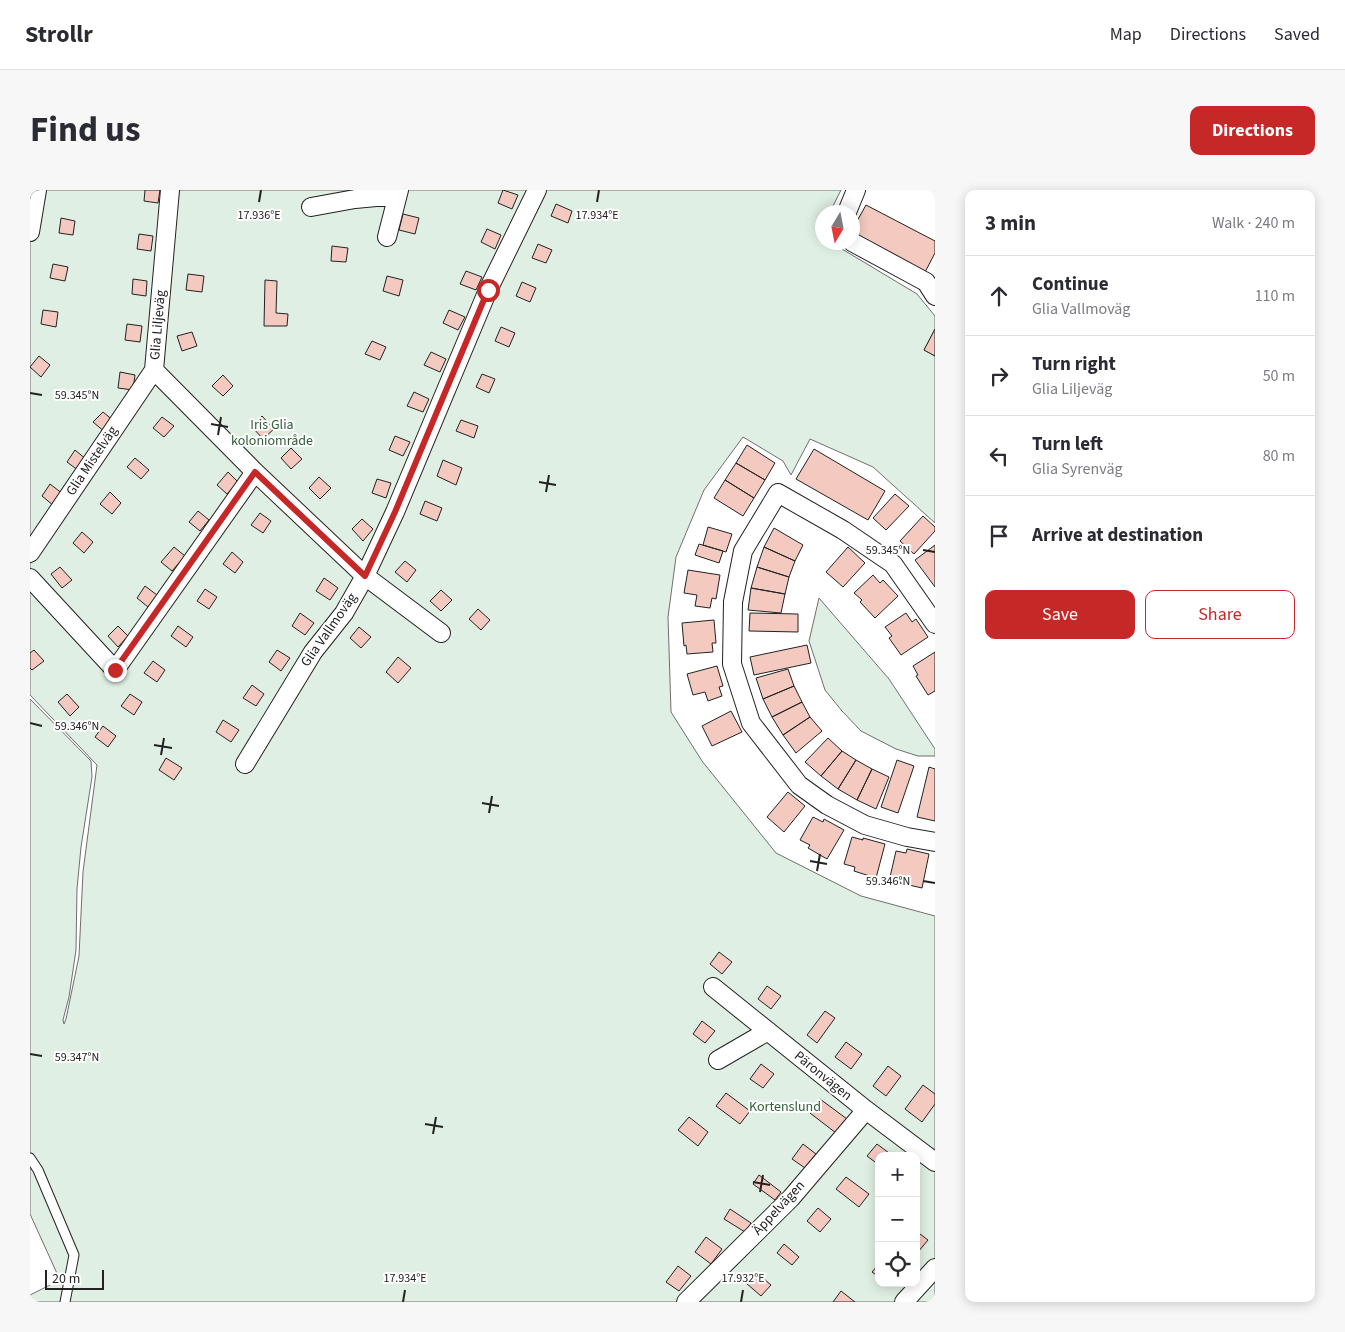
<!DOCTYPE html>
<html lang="en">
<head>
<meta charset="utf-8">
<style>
	:root { --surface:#fff; --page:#f7f7f7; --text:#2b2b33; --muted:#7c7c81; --line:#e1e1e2; --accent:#c62828 }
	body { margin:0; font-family:"Source Sans 3",sans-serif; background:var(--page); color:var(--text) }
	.controls { position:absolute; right:15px; bottom:15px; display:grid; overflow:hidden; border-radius:10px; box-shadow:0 2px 12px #0003 }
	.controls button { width:45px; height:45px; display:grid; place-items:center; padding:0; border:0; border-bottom:1px solid var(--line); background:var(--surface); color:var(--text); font:25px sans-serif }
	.compass { position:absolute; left:785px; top:15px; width:45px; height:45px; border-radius:50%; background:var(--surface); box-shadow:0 2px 12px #0003; rotate:190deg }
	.scale { position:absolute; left:15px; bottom:12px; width:59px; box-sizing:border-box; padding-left:5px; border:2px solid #222; border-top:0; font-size:14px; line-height:18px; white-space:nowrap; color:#222; -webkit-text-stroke:4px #fff; paint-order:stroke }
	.stop { position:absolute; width:15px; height:15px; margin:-11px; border:4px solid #c62828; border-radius:50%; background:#fff }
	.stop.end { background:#c62828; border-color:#fff; box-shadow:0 1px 5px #0008 }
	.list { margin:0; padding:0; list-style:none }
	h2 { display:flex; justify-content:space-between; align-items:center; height:65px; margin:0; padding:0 20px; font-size:21px }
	h2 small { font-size:16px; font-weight:400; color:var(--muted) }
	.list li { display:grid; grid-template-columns:32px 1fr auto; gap:15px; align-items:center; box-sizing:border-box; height:80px; padding:0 20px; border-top:1px solid var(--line) }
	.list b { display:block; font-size:19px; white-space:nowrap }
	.list p { margin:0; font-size:16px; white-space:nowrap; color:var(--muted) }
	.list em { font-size:16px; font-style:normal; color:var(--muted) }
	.actions { display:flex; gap:10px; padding:15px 20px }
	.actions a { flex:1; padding:11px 0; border:1px solid var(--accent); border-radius:10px; text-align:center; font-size:18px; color:var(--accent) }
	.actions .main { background:var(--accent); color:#fff }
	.icon { flex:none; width:28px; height:28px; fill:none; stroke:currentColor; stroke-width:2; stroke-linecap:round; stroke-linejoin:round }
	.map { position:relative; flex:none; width:905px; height:1112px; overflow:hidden; border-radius:10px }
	header { display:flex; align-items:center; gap:30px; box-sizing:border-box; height:70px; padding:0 25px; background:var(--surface); border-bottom:1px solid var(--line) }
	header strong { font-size:24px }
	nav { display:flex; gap:28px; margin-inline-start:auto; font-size:18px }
	.intro { display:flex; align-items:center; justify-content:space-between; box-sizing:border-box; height:120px; padding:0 30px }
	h1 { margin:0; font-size:35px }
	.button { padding:12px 22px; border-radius:10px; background:var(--accent); color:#fff; font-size:18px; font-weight:700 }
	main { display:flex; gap:30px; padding:0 30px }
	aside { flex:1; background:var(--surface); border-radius:10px; box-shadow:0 2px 12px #0003 }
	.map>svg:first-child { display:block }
</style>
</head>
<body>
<header>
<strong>Strollr</strong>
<nav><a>Map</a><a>Directions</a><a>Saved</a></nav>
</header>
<div class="intro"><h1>Find us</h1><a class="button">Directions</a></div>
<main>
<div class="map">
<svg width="905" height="1112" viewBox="0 0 905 1112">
	<rect width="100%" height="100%" fill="#fff"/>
	<path fill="#e0efe3" stroke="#6f6f6f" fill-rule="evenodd" d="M 0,0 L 811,0 L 800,22 L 792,22 L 792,37 L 789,44 L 792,46 L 792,52 L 802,53 L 887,104 L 905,126 L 905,139 L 894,160 L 905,166 L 905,333 L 843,277 L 780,249 L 761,285 L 753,271 L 713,247 L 674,300 L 646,367 L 638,427 L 641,522 L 672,571 L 746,663 L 831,706 L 905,726 L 905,1112 L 0,1112 L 0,1105 L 30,1090 L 0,1024 L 0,509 L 61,571 L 62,587 L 51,657 L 47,699 L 46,760 L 39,807 L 33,830 L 34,834 L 36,829 L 49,766 L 53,682 L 67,575 L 0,505 ZM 849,966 L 886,966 L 886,1093 L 849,1093 Z
		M 789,408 L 859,489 L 905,559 L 905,566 L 888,566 L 866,559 L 831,541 L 812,521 L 795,500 L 779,451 Z"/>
	<path fill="#f3c9c0" stroke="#222" d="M 115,0 L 130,0 L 128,13 L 114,11 Z
		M 473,0 L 488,5 L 482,19 L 468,13 Z
		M 526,14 L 542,21 L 538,33 L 521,26 Z
		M 836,15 L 905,51 L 905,63 L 894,84 L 822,46 L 822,40 Z
		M 373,24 L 389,28 L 385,44 L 369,40 Z
		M 31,28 L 45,31 L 43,45 L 29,43 Z
		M 457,39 L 471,45 L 465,59 L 451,52 Z
		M 109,44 L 123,46 L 121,61 L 107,59 Z
		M 508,54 L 522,60 L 516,73 L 502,68 Z
		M 302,56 L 318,58 L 316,72 L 301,71 Z
		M 23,74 L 38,77 L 35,91 L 20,88 Z
		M 436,81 L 452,87 L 446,100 L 430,94 Z
		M 158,84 L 174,86 L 172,102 L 156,100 Z
		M 357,86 L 373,90 L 369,106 L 353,101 Z
		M 103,89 L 117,91 L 116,106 L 102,104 Z
		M 235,90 L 247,91 L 246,123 L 258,124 L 257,136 L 234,136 Z
		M 492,92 L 506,98 L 500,112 L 486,106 Z
		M 13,120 L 28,122 L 26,137 L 11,134 Z
		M 419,120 L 435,127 L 428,140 L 413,133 Z
		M 97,134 L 112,136 L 110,152 L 95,150 Z
		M 471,137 L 485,143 L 479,157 L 465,151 Z
		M 905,139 L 905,166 L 894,160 Z
		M 162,142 L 167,156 L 152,161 L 147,146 Z
		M 342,151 L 356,157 L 350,170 L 335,164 Z
		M 401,162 L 416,169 L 410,182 L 394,175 Z
		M 9,166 L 20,175 L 11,187 L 0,177 Z
		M 90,182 L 105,185 L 103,200 L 88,198 Z
		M 452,184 L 465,189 L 459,203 L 446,197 Z
		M 193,185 L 203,196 L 193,206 L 182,196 Z
		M 384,202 L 399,209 L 393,222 L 377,216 Z
		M 73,222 L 85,232 L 76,243 L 63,232 Z
		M 232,226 L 244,239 L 233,249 L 222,237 Z
		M 132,227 L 144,236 L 134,247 L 123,238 Z
		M 431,230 L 448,236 L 444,248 L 426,241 Z
		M 365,246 L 380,252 L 373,266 L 359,260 Z
		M 717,255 L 745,273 L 735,290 L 706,273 Z
		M 261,258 L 272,269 L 261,279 L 251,268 Z
		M 784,259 L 855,301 L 838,330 L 766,289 Z
		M 45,260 L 57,270 L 49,281 L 37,272 Z
		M 105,268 L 119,280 L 111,289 L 97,277 Z
		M 413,270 L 432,278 L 426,295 L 407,286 Z
		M 706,273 L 735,290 L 724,308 L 695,290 Z
		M 198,282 L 208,292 L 197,304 L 187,295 Z
		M 289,287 L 301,298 L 290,309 L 279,298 Z
		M 347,289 L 361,293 L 356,308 L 342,303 Z
		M 695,290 L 724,308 L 713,326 L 684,308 Z
		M 20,294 L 33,304 L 24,316 L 12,306 Z
		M 80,302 L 91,313 L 82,324 L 70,314 Z
		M 865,304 L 879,316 L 856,340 L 843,328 Z
		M 395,311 L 412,318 L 407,331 L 390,324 Z
		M 168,321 L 179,330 L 170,341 L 159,332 Z
		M 230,323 L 241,331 L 233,343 L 221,335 Z
		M 893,326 L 905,337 L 905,341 L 884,364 L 870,351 Z
		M 332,329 L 343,339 L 333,351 L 322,339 Z
		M 678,337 L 702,344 L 696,362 L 673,355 Z
		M 744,338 L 773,355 L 765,371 L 734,357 Z
		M 52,342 L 63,352 L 54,363 L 43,353 Z
		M 669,354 L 693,361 L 689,373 L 665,365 Z
		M 905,355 L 905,397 L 885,370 Z
		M 144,357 L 155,366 L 142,381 L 131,372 Z
		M 734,357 L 765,371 L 759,387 L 727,377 Z
		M 818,357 L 835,373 L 813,397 L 796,382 Z
		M 202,362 L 213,372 L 205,383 L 193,374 Z
		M 375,371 L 386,380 L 377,392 L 365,382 Z
		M 30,377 L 42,390 L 32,398 L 21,384 Z
		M 727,377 L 759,387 L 755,404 L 721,398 Z
		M 658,380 L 690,385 L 686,409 L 682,408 L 680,418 L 665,416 L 667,405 L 654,403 Z
		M 843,385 L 850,393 L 853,390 L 868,406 L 845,428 L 830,412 L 832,410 L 824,403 Z
		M 294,388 L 308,398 L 300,410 L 286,401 Z
		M 115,396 L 127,405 L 118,417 L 107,408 Z
		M 721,398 L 755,404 L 751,423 L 718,420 Z
		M 175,399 L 187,407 L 179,419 L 167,411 Z
		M 411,400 L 422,410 L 411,421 L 400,411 Z
		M 448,419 L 460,430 L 451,440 L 439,429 Z
		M 270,423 L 284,433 L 275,445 L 262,436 Z
		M 720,423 L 768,424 L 768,442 L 719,441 Z
		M 876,423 L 882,432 L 886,429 L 898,447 L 871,465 L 859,448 L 862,446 L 855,437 Z
		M 684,430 L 686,453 L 682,453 L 683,462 L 657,464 L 656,455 L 654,456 L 652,433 Z
		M 88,436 L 98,446 L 88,457 L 78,446 Z
		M 148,436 L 163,447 L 156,457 L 141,446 Z
		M 329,437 L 341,447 L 331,458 L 320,448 Z
		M 777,455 L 781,473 L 724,485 L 720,467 Z
		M 4,460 L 14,471 L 2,480 L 0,478 L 0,463 Z
		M 247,460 L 260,468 L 251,481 L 239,472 Z
		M 905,462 L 905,501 L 898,505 L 886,486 L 888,485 L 883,476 Z
		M 368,467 L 381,478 L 368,493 L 356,482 Z
		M 123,471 L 135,480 L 127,492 L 114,483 Z
		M 687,476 L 693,496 L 689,497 L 692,506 L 678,511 L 675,502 L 663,505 L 657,484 Z
		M 758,479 L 764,496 L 733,509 L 726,488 Z
		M 222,495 L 234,504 L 226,516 L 213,508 Z
		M 764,496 L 772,512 L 742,527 L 733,509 Z
		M 37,504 L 49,517 L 40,526 L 28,512 Z
		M 100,504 L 112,512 L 104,525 L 91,516 Z
		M 772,512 L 780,527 L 753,545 L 742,527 Z
		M 701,521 L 712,542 L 682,556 L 672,536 Z
		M 780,527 L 792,541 L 766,563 L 753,545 Z
		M 193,530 L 209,540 L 201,552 L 186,542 Z
		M 73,536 L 86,546 L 78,557 L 65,547 Z
		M 798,548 L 812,561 L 791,586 L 775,572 Z
		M 812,561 L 826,570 L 808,599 L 791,586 Z
		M 136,568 L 152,578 L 144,590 L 129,580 Z
		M 826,570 L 842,579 L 827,610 L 808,599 Z
		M 867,570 L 884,576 L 868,623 L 851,617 Z
		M 899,577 L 905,579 L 905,631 L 887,627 Z
		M 842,579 L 859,587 L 846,619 L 827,610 Z
		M 758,602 L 775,616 L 754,642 L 737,627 Z
		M 783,627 L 793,632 L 794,629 L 814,640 L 797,669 L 778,658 L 780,655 L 770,650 Z
		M 822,647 L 833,650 L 833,648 L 855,654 L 846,688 L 824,681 L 825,677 L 814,674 Z
		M 877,659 L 899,664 L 892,698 L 870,693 L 871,690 L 860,687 L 866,661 L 876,663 Z
		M 689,762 L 702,772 L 692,784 L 680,774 Z
		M 737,796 L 751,806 L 741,819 L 728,809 Z
		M 795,821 L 805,828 L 787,853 L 777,845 Z
		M 672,831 L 685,841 L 675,853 L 663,844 Z
		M 816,852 L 832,864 L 821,879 L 805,867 Z
		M 731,874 L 744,884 L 733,898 L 720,889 Z
		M 858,876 L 871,886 L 856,906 L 843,896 Z
		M 893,895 L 905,904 L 905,914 L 892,932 L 875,919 Z
		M 696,903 L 720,921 L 710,934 L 686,916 Z
		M 790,909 L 817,929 L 806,943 L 780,923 Z
		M 659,927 L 678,942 L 668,956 L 648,940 Z
		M 773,954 L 786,964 L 775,978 L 762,969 Z
		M 847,954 L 859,963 L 857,966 L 849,966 L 849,975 L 837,966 Z
		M 729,985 L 751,1002 L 745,1010 L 723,994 Z
		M 816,987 L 839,1004 L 829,1017 L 806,999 Z
		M 788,1018 L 801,1029 L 790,1042 L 777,1031 Z
		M 700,1019 L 721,1033 L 715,1042 L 694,1029 Z
		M 886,1041 L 898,1050 L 888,1062 L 886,1060 Z
		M 676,1047 L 692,1059 L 681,1074 L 665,1062 Z
		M 754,1054 L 769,1067 L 762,1075 L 747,1063 Z
		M 849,1074 L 849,1087 L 842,1082 Z
		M 648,1076 L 661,1086 L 649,1101 L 636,1092 Z
		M 726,1082 L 741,1095 L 731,1106 L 716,1093 Z
		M 811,1101 L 825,1112 L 803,1112 Z"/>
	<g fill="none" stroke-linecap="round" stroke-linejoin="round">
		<defs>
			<path id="lane" d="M 0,968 L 8,980 L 44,1065 L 35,1112"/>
			<path id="street" d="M 140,0 L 124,180 L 225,282 L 335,386 L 411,443
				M 281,17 L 325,9 L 367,5
				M 817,22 L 826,0
				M 0,42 L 7,0
				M 357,47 L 369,0
				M 822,52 L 896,92 L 905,106
				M 0,363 L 124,180
				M 0,388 L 85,480 L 225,282
				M 905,434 L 863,374 L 813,340 L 748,303 L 713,361 L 703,412 L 702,474 L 721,533 L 769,595 L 797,615 L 835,635 L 877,647 L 905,652
				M 215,574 L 283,462 L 314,423 L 335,386 L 365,322 L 458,100 L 507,0
				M 683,797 L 836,920 L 905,972
				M 688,870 L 738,841
				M 656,1112 L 761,1008 L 836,920
				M 874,1112 L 905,1078"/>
		</defs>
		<use href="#lane" stroke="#222" stroke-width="11"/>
		<use href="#street" stroke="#222" stroke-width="20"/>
		<use href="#lane" stroke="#fff" stroke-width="9"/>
		<use href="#street" stroke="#fff" stroke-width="18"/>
	</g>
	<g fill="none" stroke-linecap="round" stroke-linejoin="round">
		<path stroke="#c62828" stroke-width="6" d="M 85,480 L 225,282 L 335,386 L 365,322 L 458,100"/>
	</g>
	<path fill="none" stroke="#222" stroke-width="2" d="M 229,12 L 231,0M 567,12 L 569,0M 0,203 L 12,205M 181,234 L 198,237M 188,245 L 191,227M 509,292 L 526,295M 516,302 L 519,285M 893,360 L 905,362M 0,533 L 12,536M 124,555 L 142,558M 131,565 L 134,548M 452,613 L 469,616M 459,623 L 462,606M 780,671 L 797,674M 787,681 L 790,664M 893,691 L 905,693M 0,864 L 12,866M 395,934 L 413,937M 403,944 L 406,927M 723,992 L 740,995M 730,1002 L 733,985M 373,1112 L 375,1100M 711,1112 L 713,1100"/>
	<g text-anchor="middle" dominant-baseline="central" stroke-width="4" stroke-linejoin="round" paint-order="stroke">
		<g font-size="14" fill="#222" stroke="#fff">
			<text transform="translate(128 135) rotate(-85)">Glia Liljeväg</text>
			<text transform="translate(62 271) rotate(-56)">Glia Mistelväg</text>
			<text transform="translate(299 440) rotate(-55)">Glia Vallmoväg</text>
			<text transform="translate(793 886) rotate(39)">Päronvägen</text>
			<text transform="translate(749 1018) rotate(-47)">Äppelvägen</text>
		</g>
		<g font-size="14" fill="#2f5e38" stroke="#fff">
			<text x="242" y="235">Iris Glia<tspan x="242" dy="16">koloniområde</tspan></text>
			<text x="755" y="917">Kortenslund</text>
		</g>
	</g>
	<g font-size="12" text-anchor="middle" fill="#222" stroke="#fff" stroke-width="4" stroke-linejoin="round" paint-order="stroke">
		<text x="229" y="29">17.936°E</text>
		<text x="567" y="29">17.934°E</text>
		<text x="47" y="209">59.345°N</text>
		<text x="858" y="364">59.345°N</text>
		<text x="47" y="540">59.346°N</text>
		<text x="858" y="695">59.346°N</text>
		<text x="47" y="871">59.347°N</text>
		<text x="375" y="1092">17.934°E</text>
		<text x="713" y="1092">17.932°E</text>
	</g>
</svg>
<div class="controls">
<button>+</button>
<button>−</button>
<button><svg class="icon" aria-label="locate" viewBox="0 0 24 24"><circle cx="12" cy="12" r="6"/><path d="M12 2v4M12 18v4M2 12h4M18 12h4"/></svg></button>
</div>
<svg class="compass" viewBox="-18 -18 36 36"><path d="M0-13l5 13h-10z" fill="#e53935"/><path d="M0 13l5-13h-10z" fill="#7c7c81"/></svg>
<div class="scale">20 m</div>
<div class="stop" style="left:458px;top:100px"></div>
<div class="stop end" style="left:85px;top:480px"></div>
</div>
<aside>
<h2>3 min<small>Walk · 240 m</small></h2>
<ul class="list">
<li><svg class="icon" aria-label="ahead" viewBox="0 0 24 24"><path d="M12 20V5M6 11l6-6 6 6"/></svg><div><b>Continue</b><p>Glia Vallmoväg</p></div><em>110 m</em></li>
<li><svg class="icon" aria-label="right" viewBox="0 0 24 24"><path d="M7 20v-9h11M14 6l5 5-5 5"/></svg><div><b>Turn right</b><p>Glia Liljeväg</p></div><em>50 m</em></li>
<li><svg class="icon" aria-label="left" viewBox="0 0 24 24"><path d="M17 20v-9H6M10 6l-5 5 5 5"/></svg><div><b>Turn left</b><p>Glia Syrenväg</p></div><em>80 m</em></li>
<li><svg class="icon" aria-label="arrive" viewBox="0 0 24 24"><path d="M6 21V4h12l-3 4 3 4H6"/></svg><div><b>Arrive at destination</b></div></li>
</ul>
<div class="actions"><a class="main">Save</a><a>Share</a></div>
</aside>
</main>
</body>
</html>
